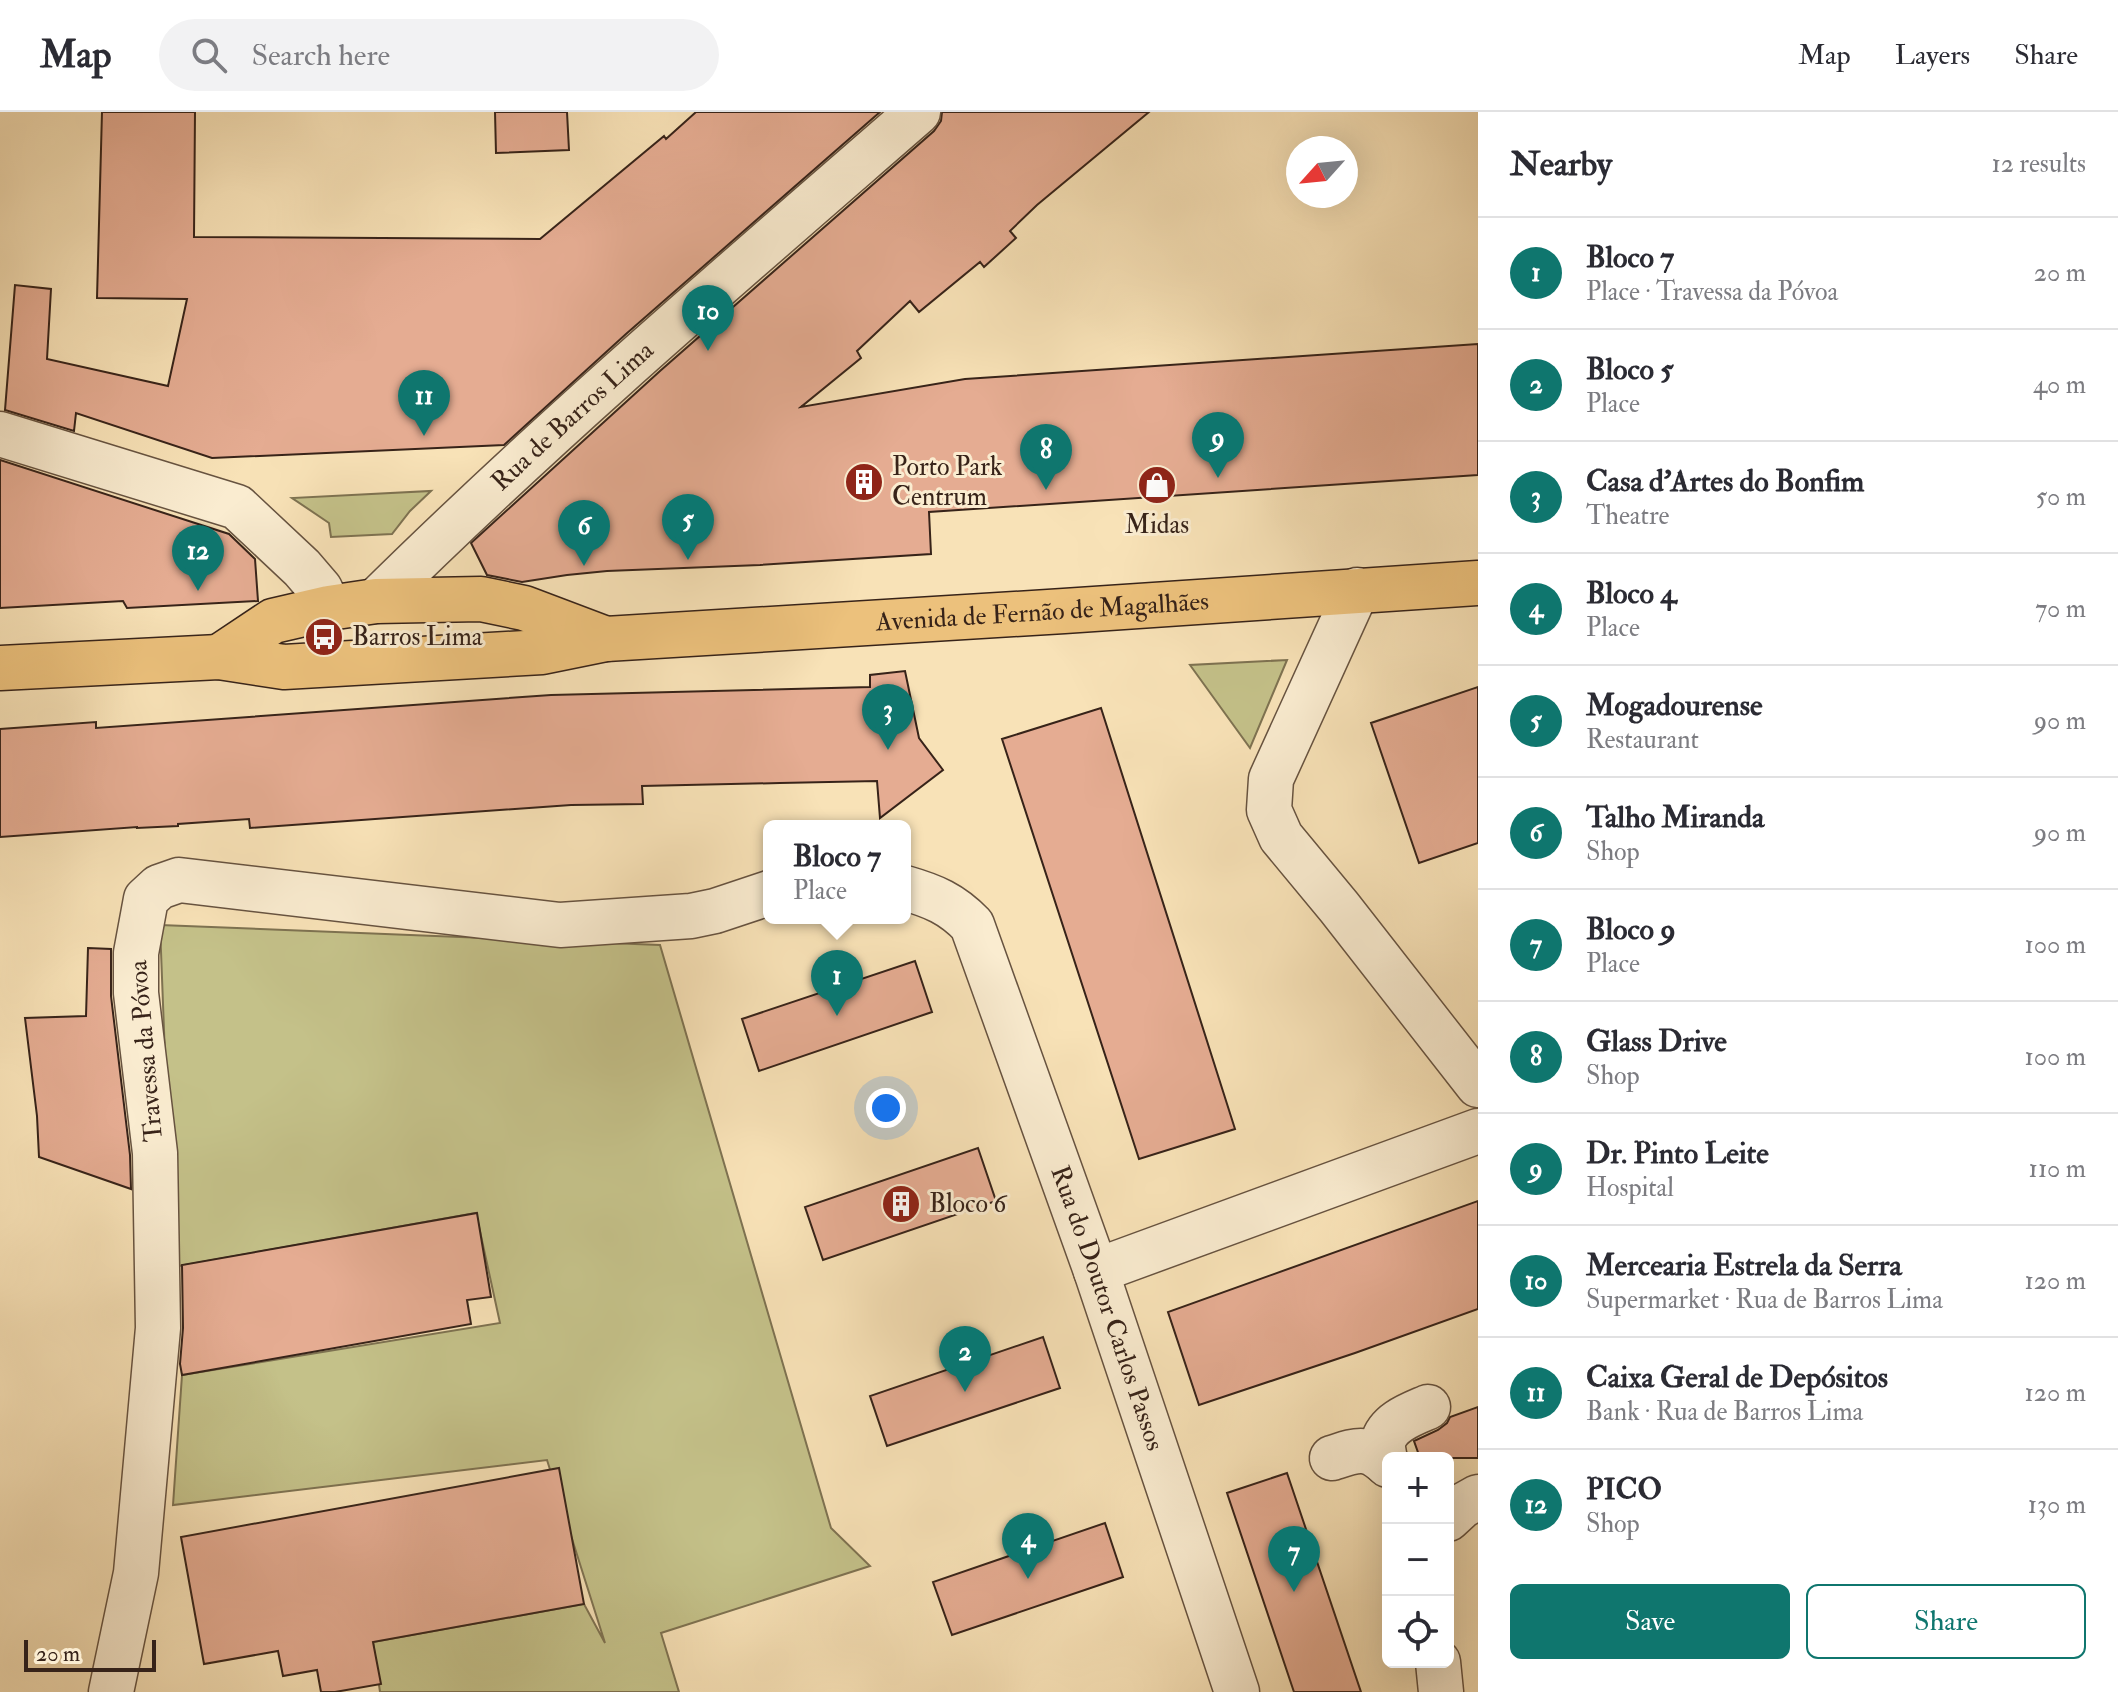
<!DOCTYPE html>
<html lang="en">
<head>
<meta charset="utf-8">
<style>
	:root { --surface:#fff; --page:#f2f2f3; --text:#2b2b33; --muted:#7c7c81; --line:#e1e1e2; --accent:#0f766e }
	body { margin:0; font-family:"IM FELL Double Pica",serif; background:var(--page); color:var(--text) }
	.controls { position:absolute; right:24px; bottom:24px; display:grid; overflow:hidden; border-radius:12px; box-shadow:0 8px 32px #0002 }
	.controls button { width:72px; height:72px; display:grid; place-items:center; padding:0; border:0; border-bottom:2px solid var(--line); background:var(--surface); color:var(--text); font:40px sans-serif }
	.compass { position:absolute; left:1286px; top:24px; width:72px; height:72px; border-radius:50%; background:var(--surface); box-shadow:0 8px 32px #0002; rotate:243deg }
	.scale { position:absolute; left:24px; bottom:20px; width:132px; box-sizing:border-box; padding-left:8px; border:4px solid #372319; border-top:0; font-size:22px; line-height:28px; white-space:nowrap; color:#372319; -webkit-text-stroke:6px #faecd0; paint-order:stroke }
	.you { position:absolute; left:886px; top:996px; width:28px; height:28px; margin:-20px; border:6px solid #fff; border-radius:50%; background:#1a73e8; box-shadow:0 0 0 12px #1a73e833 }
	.badge { display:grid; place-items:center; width:52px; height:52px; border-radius:50%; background:var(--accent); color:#fff; font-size:26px; font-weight:700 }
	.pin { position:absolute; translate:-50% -66px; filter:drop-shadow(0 2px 4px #0008) }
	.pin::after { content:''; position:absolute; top:42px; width:28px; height:24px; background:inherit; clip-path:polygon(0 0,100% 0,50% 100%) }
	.popup { position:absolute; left:763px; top:708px; width:148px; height:104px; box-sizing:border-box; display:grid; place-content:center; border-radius:12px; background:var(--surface); filter:drop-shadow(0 2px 6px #0005); font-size:26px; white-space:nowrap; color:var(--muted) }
	.popup b { font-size:30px; color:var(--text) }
	.popup::after { content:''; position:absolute; left:50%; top:100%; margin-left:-16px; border:16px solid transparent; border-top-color:var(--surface) }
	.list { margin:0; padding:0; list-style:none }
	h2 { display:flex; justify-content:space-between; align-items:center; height:104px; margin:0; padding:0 32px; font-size:34px }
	h2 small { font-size:26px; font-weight:400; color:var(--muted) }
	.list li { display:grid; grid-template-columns:52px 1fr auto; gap:24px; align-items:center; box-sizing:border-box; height:112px; padding:0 32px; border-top:2px solid var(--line) }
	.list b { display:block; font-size:30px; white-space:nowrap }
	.list p { margin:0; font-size:26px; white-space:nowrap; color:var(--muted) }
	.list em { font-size:26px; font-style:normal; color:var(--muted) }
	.actions { display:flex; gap:16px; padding:24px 32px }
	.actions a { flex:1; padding:18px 0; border:2px solid var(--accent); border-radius:12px; text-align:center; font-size:28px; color:var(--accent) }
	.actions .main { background:var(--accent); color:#fff }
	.icon { flex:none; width:44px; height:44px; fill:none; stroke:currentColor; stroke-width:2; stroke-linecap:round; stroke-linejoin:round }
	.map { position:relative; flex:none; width:1478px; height:1580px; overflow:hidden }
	header { display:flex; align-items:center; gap:48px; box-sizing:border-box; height:112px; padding:0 40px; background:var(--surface); border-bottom:2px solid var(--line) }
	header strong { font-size:38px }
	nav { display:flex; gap:44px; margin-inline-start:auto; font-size:28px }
	.search { width:560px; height:72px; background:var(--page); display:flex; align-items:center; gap:20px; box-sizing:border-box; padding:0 28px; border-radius:44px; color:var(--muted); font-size:30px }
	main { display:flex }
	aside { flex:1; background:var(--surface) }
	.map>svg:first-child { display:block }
</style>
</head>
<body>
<header>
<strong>Map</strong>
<div class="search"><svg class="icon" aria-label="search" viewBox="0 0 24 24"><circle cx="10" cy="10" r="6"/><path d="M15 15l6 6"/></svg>Search here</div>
<nav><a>Map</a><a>Layers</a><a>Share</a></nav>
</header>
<main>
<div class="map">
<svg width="1478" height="1580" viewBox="0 0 1478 1580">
	<rect width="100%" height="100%" fill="#f8e2b7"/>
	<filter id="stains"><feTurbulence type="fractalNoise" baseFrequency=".0025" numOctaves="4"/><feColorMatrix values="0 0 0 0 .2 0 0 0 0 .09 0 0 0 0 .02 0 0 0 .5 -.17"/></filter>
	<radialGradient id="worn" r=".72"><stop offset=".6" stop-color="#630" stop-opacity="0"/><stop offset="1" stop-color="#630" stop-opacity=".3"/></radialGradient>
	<path fill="#c4c189" stroke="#7e7251" stroke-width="2" d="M 431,379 L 410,399 L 392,422 L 331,425 L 329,411 L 292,386 Z
		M 1287,548 L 1250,636 L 1190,553 Z
		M 160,813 L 660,833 L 831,1416 L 870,1454 L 661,1521 L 679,1580 L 380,1580 L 373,1530 L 584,1492 L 605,1531 L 547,1348 L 173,1393 L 182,1263 L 500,1211 L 476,1101 L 173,1155 Z"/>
	<path fill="#e5ac92" stroke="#372319" stroke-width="2" d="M 102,0 L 195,0 L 194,125 L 540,127 L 664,24 L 666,27 L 696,0 L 880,0 L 626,222 L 504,333 L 212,346 L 76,301 L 74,319 L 5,298 L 15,173 L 51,177 L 47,247 L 168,274 L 187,187 L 97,186 Z
		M 495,0 L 567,0 L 569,38 L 496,41 Z
		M 942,0 L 1149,0 L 1037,93 L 1010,119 L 1016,126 L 984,155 L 980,150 L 919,200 L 910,189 L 857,239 L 861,246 L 801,295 L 965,267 L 1478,232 L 1478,363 L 929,400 L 931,442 L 760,453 L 607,459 L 567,463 L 522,470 L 487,463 L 471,431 L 660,259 L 934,19 L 941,9 Z
		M 0,348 L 229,422 L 255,447 L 258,489 L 127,496 L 123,489 L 0,496 Z
		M 905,559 L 919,626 L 943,658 L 880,706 L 877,669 L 780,671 L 642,674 L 643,692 L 571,693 L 250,716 L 249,707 L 178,712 L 178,714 L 137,716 L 137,715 L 0,725 L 0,617 L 96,610 L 96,616 L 551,583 L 870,575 L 870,563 Z
		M 1478,575 L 1478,731 L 1419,751 L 1371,611 Z
		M 1101,596 L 1235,1017 L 1139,1047 L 1002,627 Z
		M 88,836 L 111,837 L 111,884 L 130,1043 L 131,1077 L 39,1045 L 37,1004 L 25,906 L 86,904 Z
		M 915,849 L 932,900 L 759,959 L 742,907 Z
		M 978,1036 L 996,1089 L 823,1148 L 805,1095 Z
		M 1478,1089 L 1478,1197 L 1355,1241 L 1199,1293 L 1168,1200 Z
		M 477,1101 L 491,1185 L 467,1188 L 471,1212 L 182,1263 L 180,1252 L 183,1216 L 182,1153 Z
		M 1043,1225 L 1060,1276 L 887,1334 L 870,1284 Z
		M 1478,1295 L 1478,1346 L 1420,1346 L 1414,1329 L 1438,1318 L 1447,1311 L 1450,1305 Z
		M 559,1356 L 584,1492 L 373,1530 L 381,1572 L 335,1580 L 321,1580 L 317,1558 L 283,1564 L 278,1539 L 204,1552 L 181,1425 Z
		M 1287,1361 L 1361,1580 L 1294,1580 L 1227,1381 Z
		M 1105,1411 L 1123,1465 L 952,1523 L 933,1470 Z"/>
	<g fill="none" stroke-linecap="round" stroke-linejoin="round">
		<defs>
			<g id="minor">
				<path d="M 0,322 L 237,395 L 302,456 L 320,477 L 329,496"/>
				<path d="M 1357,478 L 1271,667 L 1269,698 L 1281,725 L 1339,795 L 1478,973"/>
				<path id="s1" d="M 376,489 C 549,318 734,160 918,0"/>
				<path id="s2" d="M 905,776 C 933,784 952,792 972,813 L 1096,1159 L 1237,1580"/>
				<path d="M 1096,1159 L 1478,1019"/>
				<path d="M 1332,1346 C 1357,1338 1367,1333 1388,1353"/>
				<path d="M 1385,1350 C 1385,1344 1382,1336 1383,1330 C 1388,1310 1412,1302 1428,1295"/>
				<path d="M 1448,1407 L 1462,1394 L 1478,1385"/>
				<path d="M 1438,1550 L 1441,1580"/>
				<path d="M 111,1580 L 136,1461 L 158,1216 L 155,1041 L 136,881 L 136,841 L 146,787 L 159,775 L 179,768 L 560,813 L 691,804 L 715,799 L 769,781"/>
			</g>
			<g id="major">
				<path d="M 219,545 L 273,509 L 329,496 L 376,489 L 481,487 L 524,496 L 606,527"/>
				<path id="s3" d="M 0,556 L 219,545 L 284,555 L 542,540 L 606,527 L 1064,499 L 1478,471"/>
			</g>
		</defs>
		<use href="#minor" stroke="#675340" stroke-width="47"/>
		<use href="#major" stroke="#372319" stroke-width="47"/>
		<use href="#minor" stroke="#faecd0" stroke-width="44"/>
		<use href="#major" stroke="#ecc17c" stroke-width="44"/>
	</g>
	<defs>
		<symbol id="building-disc" viewBox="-11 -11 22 22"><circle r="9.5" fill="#8f2418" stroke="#faecd0"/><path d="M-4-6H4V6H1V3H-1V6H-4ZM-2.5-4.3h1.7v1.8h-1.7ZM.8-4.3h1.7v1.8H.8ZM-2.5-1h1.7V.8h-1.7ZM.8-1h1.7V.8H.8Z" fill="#fff"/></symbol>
		<symbol id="shop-disc" viewBox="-11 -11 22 22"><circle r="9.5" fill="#8f2418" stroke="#faecd0"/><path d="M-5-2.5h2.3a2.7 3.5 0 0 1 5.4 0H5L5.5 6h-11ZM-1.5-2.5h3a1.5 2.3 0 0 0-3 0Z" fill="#fff"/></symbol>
		<symbol id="bus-disc" viewBox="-11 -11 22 22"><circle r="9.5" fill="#8f2418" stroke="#faecd0"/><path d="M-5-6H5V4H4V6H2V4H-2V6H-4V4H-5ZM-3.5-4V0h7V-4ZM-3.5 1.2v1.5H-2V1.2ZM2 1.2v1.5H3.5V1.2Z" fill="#fff"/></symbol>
	</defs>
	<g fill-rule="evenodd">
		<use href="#building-disc" x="842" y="348" width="44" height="44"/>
		<use href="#shop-disc" x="1135" y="351" width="44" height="44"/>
		<use href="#bus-disc" x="302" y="503" width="44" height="44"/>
		<use href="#building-disc" x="879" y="1070" width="44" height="44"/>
	</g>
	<g text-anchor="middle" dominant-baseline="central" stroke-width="6" stroke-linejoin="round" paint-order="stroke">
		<g font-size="26" fill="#372319" stroke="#faecd0">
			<text stroke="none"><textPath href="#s1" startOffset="270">Rua de Barros Lima</textPath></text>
			<text stroke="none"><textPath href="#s3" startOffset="1046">Avenida de Fernão de Magalhães</textPath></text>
			<text transform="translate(146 939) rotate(-95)">Travessa da Póvoa</text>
			<text stroke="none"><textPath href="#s2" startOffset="484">Rua do Doutor Carlos Passos</textPath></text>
		</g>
		<g font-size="26" fill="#372319" stroke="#faecd0" text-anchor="start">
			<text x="892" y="355">Porto Park<tspan x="892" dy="30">Centrum</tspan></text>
			<text x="1157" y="413" text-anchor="middle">Midas</text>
			<text x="352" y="525">Barros Lima</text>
			<text x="929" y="1092">Bloco 6</text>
		</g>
	</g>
	<rect width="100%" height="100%" filter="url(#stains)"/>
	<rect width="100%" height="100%" fill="url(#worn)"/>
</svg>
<div class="controls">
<button>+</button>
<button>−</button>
<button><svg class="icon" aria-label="locate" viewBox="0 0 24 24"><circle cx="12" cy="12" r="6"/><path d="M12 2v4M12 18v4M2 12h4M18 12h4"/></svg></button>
</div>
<svg class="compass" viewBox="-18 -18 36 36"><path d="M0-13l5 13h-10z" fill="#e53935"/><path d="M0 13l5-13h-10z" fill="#7c7c81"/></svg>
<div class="scale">20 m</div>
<div class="you"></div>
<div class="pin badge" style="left:837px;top:904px">1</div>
<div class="popup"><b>Bloco 7</b>Place</div>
<div class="pin badge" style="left:965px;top:1280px">2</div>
<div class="pin badge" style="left:888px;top:638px">3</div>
<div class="pin badge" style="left:1028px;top:1467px">4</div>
<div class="pin badge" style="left:688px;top:448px">5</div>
<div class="pin badge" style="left:584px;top:454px">6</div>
<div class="pin badge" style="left:1294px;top:1480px">7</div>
<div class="pin badge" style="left:1046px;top:378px">8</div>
<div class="pin badge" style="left:1218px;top:366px">9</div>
<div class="pin badge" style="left:708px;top:239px">10</div>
<div class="pin badge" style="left:424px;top:324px">11</div>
<div class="pin badge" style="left:198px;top:479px">12</div>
</div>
<aside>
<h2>Nearby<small>12 results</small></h2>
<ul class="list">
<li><span class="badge">1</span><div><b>Bloco 7</b><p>Place · Travessa da Póvoa</p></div><em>20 m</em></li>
<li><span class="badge">2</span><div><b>Bloco 5</b><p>Place</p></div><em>40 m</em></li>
<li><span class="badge">3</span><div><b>Casa d'Artes do Bonfim</b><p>Theatre</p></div><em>50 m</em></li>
<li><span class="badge">4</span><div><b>Bloco 4</b><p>Place</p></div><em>70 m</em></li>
<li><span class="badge">5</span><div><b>Mogadourense</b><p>Restaurant</p></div><em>90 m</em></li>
<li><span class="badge">6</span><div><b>Talho Miranda</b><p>Shop</p></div><em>90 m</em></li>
<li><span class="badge">7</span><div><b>Bloco 9</b><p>Place</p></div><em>100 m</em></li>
<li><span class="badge">8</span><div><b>Glass Drive</b><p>Shop</p></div><em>100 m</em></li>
<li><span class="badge">9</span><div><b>Dr. Pinto Leite</b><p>Hospital</p></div><em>110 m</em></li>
<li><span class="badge">10</span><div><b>Mercearia Estrela da Serra</b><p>Supermarket · Rua de Barros Lima</p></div><em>120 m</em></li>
<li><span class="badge">11</span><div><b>Caixa Geral de Depósitos</b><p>Bank · Rua de Barros Lima</p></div><em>120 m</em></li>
<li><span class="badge">12</span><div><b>PICO</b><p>Shop</p></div><em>130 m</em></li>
</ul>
<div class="actions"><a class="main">Save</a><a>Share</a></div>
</aside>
</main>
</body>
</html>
